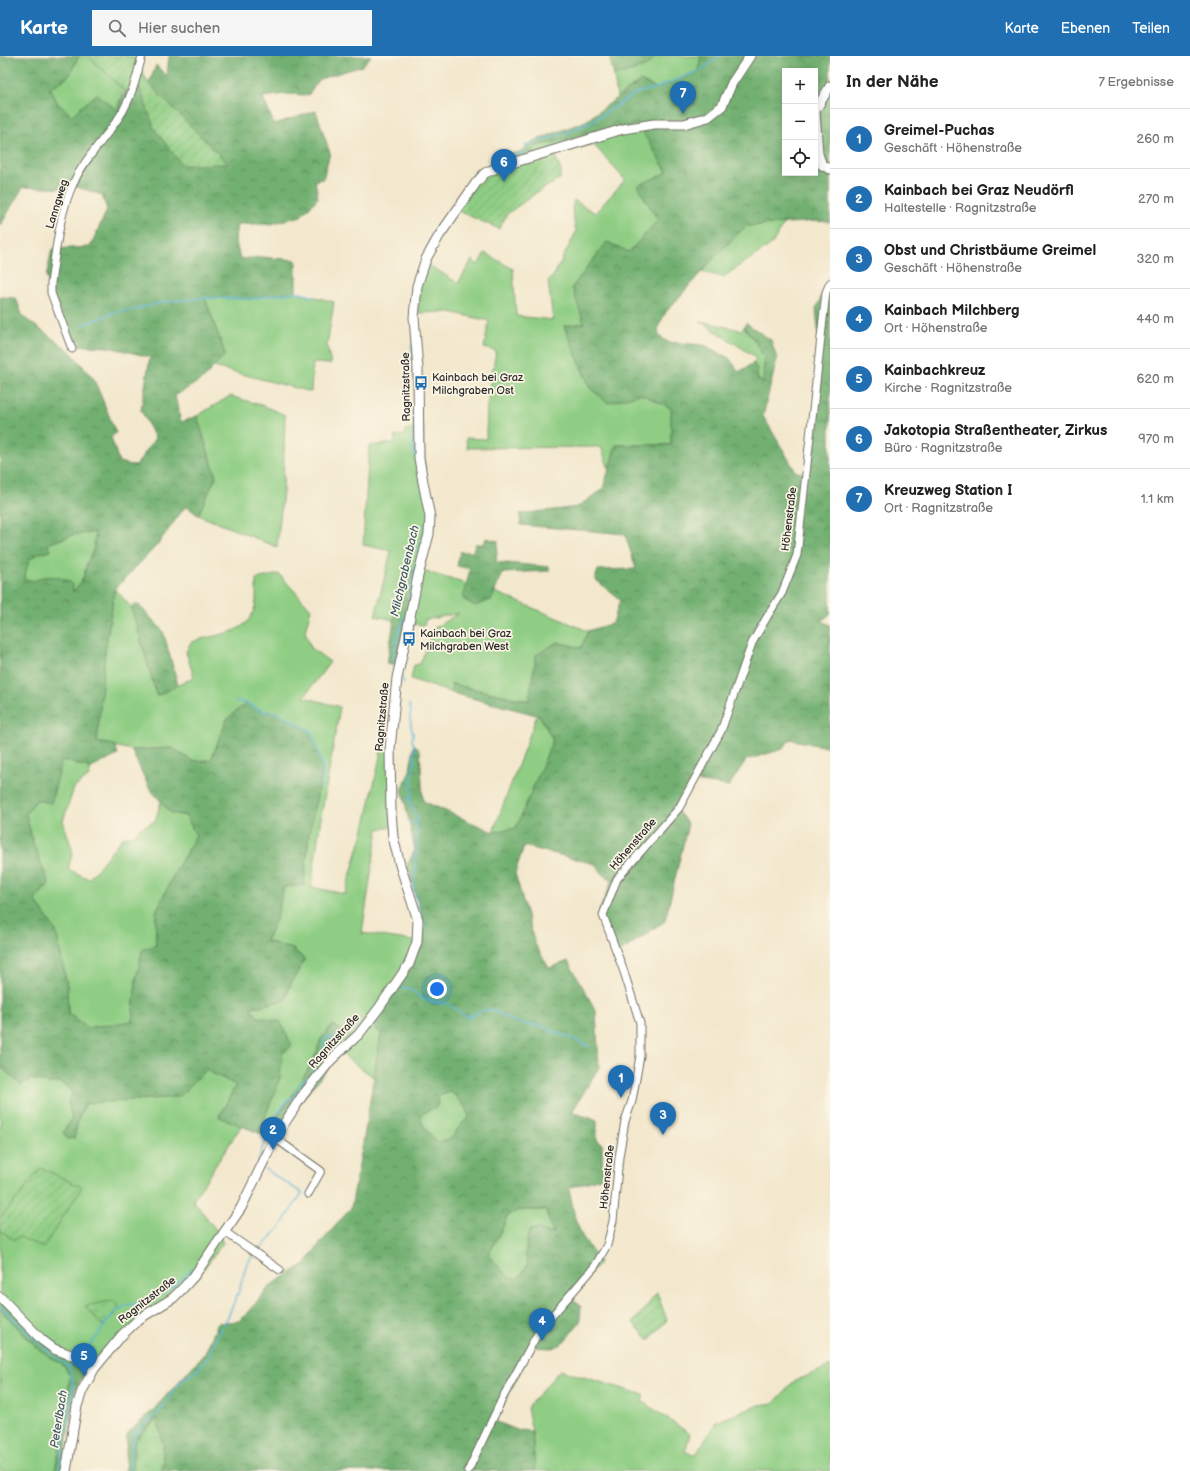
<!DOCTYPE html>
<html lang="de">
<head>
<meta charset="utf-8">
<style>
	:root { --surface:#fff; --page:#f6f6f6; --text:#222; --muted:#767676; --line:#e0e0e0; --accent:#1f6fb2 }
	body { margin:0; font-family:"Balsamiq Sans",sans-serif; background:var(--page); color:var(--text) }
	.controls { position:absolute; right:12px; top:12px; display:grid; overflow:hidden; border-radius:0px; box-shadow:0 2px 10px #0003 }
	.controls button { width:36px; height:36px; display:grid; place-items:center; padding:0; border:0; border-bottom:1px solid var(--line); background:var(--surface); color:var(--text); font:20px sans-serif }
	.you { position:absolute; left:437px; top:933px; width:14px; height:14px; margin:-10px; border:3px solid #fff; border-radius:50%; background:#1a73e8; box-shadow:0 0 0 6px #1a73e833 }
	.badge { display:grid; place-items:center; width:26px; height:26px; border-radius:50%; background:var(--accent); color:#fff; font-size:13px; font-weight:700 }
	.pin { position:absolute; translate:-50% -33px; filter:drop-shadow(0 1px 2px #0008) }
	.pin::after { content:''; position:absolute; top:21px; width:14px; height:12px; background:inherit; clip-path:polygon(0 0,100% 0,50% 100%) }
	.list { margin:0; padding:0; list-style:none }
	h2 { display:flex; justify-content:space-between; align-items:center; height:52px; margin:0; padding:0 16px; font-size:17px }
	h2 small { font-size:13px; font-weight:400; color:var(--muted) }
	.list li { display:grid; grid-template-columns:26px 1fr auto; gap:12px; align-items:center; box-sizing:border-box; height:60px; padding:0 16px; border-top:1px solid var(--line) }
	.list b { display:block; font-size:15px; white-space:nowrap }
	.list p { margin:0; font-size:13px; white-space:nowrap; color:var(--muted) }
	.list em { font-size:13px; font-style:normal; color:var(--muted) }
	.icon { flex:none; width:22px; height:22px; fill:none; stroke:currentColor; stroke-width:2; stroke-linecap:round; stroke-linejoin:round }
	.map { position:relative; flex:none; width:830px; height:1415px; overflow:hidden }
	header { display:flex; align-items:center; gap:24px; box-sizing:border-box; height:56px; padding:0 20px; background:var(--accent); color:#fff }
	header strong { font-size:19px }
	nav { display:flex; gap:22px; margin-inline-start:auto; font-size:14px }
	.search { width:280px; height:36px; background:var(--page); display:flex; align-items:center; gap:10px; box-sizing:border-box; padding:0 14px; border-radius:0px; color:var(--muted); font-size:15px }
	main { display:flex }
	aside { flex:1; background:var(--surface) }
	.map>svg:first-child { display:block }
</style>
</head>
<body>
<header>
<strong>Karte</strong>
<div class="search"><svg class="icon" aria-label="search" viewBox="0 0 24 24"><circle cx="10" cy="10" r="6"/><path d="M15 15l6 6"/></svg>Hier suchen</div>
<nav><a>Karte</a><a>Ebenen</a><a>Teilen</a></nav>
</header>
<main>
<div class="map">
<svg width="830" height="1415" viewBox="0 0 830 1415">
	<defs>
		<pattern id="forest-crowns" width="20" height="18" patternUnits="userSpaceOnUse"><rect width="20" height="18" fill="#72b071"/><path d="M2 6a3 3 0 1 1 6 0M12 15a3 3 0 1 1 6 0" fill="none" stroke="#5e8f5d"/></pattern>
		<pattern id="wetland-marsh" width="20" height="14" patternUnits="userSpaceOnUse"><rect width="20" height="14" fill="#8ecd83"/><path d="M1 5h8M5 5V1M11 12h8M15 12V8" fill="none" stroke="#7bb071"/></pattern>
		<pattern id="park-crowns" width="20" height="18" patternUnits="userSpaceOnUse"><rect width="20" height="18" fill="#8ecd83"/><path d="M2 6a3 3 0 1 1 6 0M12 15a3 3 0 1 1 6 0" fill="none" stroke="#7bb071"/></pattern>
		<pattern id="garden-furrows" width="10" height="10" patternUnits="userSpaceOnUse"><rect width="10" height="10" fill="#8ecd83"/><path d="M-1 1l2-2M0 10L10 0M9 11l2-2" fill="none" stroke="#7bb071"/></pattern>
	</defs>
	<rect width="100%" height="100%" fill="#fcf5e5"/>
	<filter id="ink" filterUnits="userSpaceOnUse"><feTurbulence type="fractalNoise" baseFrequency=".025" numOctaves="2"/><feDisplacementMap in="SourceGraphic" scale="8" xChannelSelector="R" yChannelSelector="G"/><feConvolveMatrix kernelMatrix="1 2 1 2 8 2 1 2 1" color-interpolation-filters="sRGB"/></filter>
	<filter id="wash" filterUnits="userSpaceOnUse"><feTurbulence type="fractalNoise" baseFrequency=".012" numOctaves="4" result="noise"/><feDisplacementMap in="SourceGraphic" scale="16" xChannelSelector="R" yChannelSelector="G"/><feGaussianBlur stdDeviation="0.9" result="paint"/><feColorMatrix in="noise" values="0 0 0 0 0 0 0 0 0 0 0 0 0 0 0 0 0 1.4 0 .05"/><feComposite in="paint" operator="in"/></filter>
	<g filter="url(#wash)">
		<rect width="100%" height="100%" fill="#f3e8cd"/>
		<path fill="#8ecd83" stroke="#5c7c57" d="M 79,0 L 88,0 L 123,33 L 117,54 L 72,59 L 58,48 L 50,32 L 69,20 Z
			M 655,0 L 701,0 L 698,15 L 656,32 L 640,25 L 617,42 L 614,20 L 647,10 Z
			M 638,68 L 667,116 L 658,164 L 629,196 L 607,186 L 584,267 L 564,270 L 590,332 L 608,347 L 641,337 L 672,352 L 671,389 L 616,389 L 609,413 L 601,391 L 467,392 L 466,382 L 486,383 L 487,349 L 496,295 L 484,292 L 489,265 L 450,256 L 418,257 L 420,232 L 427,208 L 458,227 L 472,204 L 478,209 L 485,197 L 513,213 L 516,260 L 553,264 L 548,225 L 554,219 L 576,176 L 572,153 L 574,144 L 595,157 L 625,124 L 593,88 L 555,99 L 531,98 L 536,90 Z
			M 784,167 L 772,188 L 723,221 L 701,216 L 719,196 L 746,170 Z
			M 296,236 L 334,246 L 327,290 L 331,308 L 313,307 L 311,336 L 214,311 L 225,298 L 205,242 L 250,243 Z
			M 700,265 L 741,274 L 744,271 L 754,284 L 764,301 L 764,328 L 757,322 L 757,313 L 753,307 L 756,305 L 754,300 Z
			M 230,340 L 264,350 L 285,359 L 283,435 L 277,491 L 198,459 L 216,421 L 197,360 Z
			M 423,370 L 425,423 L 431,445 L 423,515 L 467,528 L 463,543 L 491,544 L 495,536 L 588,575 L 581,592 L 557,586 L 529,645 L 452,628 L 452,637 L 411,623 L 414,609 L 420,608 L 434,572 L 459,557 L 425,564 L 424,570 L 406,566 L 408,513 L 394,564 L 375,560 L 391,495 L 363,489 L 369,390 L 394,387 L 395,380 L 405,379 L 405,374 Z
			M 95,476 L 94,492 L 87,507 L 83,523 L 73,537 L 46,520 L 34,526 L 23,523 L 29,504 L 39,497 L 51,495 L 48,488 L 72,479 Z
			M 279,518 L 311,553 L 305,575 L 311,592 L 330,606 L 304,641 L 340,651 L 322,755 L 311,831 L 345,838 L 365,769 L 382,691 L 395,700 L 395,771 L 378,773 L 362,877 L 420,886 L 381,978 L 373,1021 L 321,983 L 314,1003 L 298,1031 L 265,1079 L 259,1077 L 280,1022 L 282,998 L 280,965 L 258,961 L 249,952 L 285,944 L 292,925 L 305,904 L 293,893 L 266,885 L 276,863 L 284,831 L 304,828 L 309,778 L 276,656 L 265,656 L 246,647 L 227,663 L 211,704 L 192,705 L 172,692 L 131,694 L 97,686 L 105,595 L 115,533 L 131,551 L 157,640 L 194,621 L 186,596 L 191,586 C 215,577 247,581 255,551 C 257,542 256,531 256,523 Z
			M 537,659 L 540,660 L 553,684 L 517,772 L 493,776 Z
			M 62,704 L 91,712 L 89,720 L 74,732 L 63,765 L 73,796 L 68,813 L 89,823 L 123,781 L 135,779 L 140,772 L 155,765 L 161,746 L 171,757 L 186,760 L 196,779 L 173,820 L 156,856 L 156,889 L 136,924 L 132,965 L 87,972 L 68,957 L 67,930 L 56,875 L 35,844 L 49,827 L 33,787 L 26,758 L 36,744 L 51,747 Z
			M 0,1010 L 21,1029 L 31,1023 L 49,1027 L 60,1026 L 73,1035 L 68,1045 L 72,1063 L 63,1076 L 74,1082 L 79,1061 L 86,1047 L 179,1041 L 206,1014 L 236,1029 L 219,1060 L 242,1069 L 193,1144 L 217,1175 L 223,1187 L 197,1222 L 172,1239 L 96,1304 L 93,1306 L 40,1284 L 0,1242 L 0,1174 L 14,1184 L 15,1145 L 0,1162 Z
			M 450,1036 L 453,1037 L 467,1054 L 469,1062 C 452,1072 460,1085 436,1086 C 428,1075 423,1073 420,1059 L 437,1050 L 439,1040 Z
			M 520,1154 L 546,1154 L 551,1171 L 554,1177 L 546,1177 L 536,1172 C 530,1184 523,1193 528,1206 L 522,1219 L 516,1223 L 508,1221 L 489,1200 C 493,1186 503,1175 507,1160 Z
			M 0,1253 L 37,1292 L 65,1310 L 70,1320 L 66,1362 L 55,1415 L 0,1415 Z
			M 830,1310 L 830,1415 L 535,1415 L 532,1375 L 527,1353 L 529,1349 L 560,1314 L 644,1339 L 642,1345 L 690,1378 L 685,1396 L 696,1398 L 716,1366 L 759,1349 L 774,1347 L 793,1326 Z"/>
		<path fill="url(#forest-crowns)" stroke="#4e6e4e" fill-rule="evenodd" d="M 0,0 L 79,0 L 69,20 L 50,32 L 58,48 L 72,59 L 97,38 L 117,54 L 125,35 L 140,31 L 154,72 L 182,109 L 228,108 L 149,28 L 156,9 L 167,20 L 169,0 L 371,0 L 362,10 L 320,23 L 308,39 L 286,38 L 263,41 L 274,68 L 316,55 L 330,97 L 323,123 L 315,124 L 318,142 L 301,160 L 271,168 L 237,168 L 235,182 L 240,203 L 262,201 L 296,204 L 296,236 L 250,243 L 205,242 L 225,298 L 204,322 L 175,340 L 181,366 L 197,360 L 216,421 L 198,459 L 186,450 L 157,489 L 115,533 L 105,595 L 97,686 L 115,689 L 118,699 L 91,712 L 62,704 L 51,747 L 36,744 L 26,758 L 33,787 L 49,828 L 35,844 L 56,875 L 67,930 L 68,957 L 87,972 L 132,965 L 136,924 L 142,894 L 156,889 L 156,856 L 173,820 L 196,779 L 186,760 L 171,757 L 150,733 L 131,694 L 173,692 L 192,705 L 211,704 L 227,663 L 246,647 L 265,656 L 276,656 L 311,675 L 323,711 L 309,778 L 304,829 L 284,831 L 276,863 L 266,885 L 293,893 L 305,904 L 292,925 L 285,944 L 250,952 L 258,961 L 280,965 L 292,990 L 282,998 L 280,1022 L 259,1077 L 219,1061 L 236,1029 L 206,1014 L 179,1041 L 86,1047 L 79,1061 L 74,1082 L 67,1083 L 63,1076 L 72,1063 L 68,1045 L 73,1035 L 60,1026 L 49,1027 L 31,1023 L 21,1029 L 0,1010 L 0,241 L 16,242 L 23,261 L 70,295 L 94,323 L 116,377 L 111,381 L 119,406 L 136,410 L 155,382 L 141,354 L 150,301 L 108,291 L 73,289 L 46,221 L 52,193 L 90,191 L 107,154 L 102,139 L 77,131 L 70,133 L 23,131 L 0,170 ZM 95,476 L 94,493 L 87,507 L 83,523 L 73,536 L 73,528 C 66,523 53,519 45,521 C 33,524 37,526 24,523 L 29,504 L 39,497 L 51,495 L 48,488 L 72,479 Z
			M 609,0 L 655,0 L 647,10 L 614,20 Z
			M 701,0 L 830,0 L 830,166 L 817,165 L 746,170 L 719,196 L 666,256 L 658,271 L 659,280 L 668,286 L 704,289 L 729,302 L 739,316 L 753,307 L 757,313 L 757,322 L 763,328 L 764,301 L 754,284 L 744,271 L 746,267 L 771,284 L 777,303 L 763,360 L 796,416 L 809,418 L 821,300 L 816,253 L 830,220 L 830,558 L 822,565 L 830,569 L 830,692 L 790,683 L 783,693 L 746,704 L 729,730 L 693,725 L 682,737 L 675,752 L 688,768 L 665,865 L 616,899 L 599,857 L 612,823 L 603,819 L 595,808 L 524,790 L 515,817 L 535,888 L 549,912 L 568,905 L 596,955 L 599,1011 L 572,1056 L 597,1064 L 597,1084 L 602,1088 L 603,1121 L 569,1132 L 575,1162 L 582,1180 L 600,1207 L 569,1241 L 581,1250 L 580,1266 L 562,1288 L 553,1292 L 533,1291 L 495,1365 L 517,1374 L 532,1375 L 535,1415 L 162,1415 L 163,1390 L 156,1363 L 135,1385 L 132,1415 L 125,1415 L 127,1378 L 153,1354 L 205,1297 L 218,1267 L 240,1265 L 271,1229 L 305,1208 L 318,1190 L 351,1152 L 364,1081 L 381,978 L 371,967 L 412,911 L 425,871 L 407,809 L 415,794 L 402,733 L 410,715 L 414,688 L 420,695 L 423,745 L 493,776 L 516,772 L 553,684 L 540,660 L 452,637 L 451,628 L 529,645 L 536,599 L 557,586 L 581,592 L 588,575 L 613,567 L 620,544 L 595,523 L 598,514 L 636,513 L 625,478 L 521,469 L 520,458 L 577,451 L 603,433 L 616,389 L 671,389 L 671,352 L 641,338 L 608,347 L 590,332 L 564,270 L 584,267 L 572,231 L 607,186 L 629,196 L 658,164 L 637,130 L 667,116 L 638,68 L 536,90 L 531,98 L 493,109 L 492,105 L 521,95 L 532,86 L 586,65 L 640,25 L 656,32 L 698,15 ZM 785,15 L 815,15 L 815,117 L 785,117 ZM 450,1036 L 453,1037 L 467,1054 L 469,1062 C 452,1072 460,1085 436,1086 C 428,1075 423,1073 420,1059 L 437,1050 L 439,1040 ZM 520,1154 L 546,1154 L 551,1171 L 554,1177 C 543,1177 540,1171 529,1174 L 525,1199 L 528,1206 L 522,1219 L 516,1223 L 508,1221 L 489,1200 C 493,1186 503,1175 507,1160 Z
			M 486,482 L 498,485 L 496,506 L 549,511 L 549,515 L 503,517 L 491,544 L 475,550 L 463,543 L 470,513 L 457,510 L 460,496 L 473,496 L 475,488 L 484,488 Z
			M 408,512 L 417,516 L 396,608 L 387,608 L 394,564 Z
			M 137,547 L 163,575 L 178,629 L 157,640 L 131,551 Z
			M 332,969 L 358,983 L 341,997 L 300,1046 L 278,1084 L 265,1079 L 298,1031 L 314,1003 L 321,983 Z
			M 0,1242 C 27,1270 52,1297 86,1316 L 75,1335 L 62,1415 L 55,1415 L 66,1362 L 70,1320 L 64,1310 L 37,1292 L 0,1253 Z"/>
		<path fill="url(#wetland-marsh)" stroke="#5c7c57" d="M 115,1245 L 120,1253 L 103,1270 L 85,1250 L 105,1246 Z"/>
		<path fill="url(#park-crowns)" stroke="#5c7c57" d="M 157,1363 L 163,1390 L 162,1415 L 132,1415 L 135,1385 Z"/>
		<path fill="url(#garden-furrows)" stroke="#5c7c57" d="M 88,0 L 128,0 L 134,1 L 149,28 L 228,108 L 182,109 L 154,72 L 140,31 L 125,35 Z
			M 555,99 L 561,115 L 560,123 L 536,137 L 507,158 L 499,173 L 454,153 L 485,117 Z
			M 41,1112 L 82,1131 L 43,1192 L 20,1181 L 14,1184 L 0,1174 L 0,1162 L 15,1145 Z
			M 657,1237 L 667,1264 L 649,1284 L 633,1267 Z"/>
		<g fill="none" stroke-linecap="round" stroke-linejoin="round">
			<path stroke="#5cb5d9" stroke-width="1.5" d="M 701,14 L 720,0
				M 481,114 L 493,107 L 523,97 L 526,89 L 568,76 L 590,67 L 636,37 L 656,32 L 698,15
				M 472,123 L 475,116
				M 426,194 L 434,175 L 447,161
				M 411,246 L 413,232
				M 83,269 L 114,256 L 138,253 L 162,246 L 205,242 L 250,243 L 296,236 L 314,241
				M 412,288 L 412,302
				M 413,312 L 414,320
				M 414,364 L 413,392 L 415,400
				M 409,543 L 414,516 L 424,476 L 425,467
				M 396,612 C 389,593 401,572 407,555
				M 402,621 L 404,628
				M 236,645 L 246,647 L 265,656 L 276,656 L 311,675 L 323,711 L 322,732
				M 409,648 L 411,656 L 410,660 L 411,670 L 413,678 L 412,684 L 415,693 L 413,699 L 415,704 L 411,726 L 412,741 L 408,743 L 418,764 L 415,767 L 416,771 L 416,796 L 414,802 L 416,806 L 413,833 L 421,858
				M 408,765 L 414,767
				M 421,881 L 425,871 L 422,862
				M 397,931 L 411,933 L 421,942 L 430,944 L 432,946 L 449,948 L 467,961 L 484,954 L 492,954 L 511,964 L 523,968 L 543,970 L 549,974 L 574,983 L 589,991
				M 372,968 L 375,970 L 379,959
				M 258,1107 L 262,1092 L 270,1079 L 271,1068 L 287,1044 L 293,1042 L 301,1026 L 312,1020 L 314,1009 C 318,1006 318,1002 322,999 L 325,982 L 341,980 L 360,971
				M 259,1195 L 280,1171 L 302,1137 L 265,1113
				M 0,1250 L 46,1294 L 69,1311 L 73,1329 L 59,1415
				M 80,1299 C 83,1295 87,1292 91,1288 C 102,1276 109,1257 125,1250 C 131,1247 138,1248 143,1246 C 167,1237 175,1228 194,1212
				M 69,1311 L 74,1305
				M 129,1415 L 134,1377 L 138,1376 L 141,1371 L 159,1357 L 172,1336 L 185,1322 L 197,1315 L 201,1308 L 207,1304 L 215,1285 L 216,1280 L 227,1263 L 239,1235 L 246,1210 L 253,1199"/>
		</g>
	</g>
	<g filter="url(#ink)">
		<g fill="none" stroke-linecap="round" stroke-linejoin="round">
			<defs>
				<path id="street" d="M 72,293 L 51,237 L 51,227 C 56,194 59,159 73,128 C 85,101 108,80 123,55 C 133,37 137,19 142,0
					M 275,1082 L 321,1115 L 308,1138
					M 225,1176 L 280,1214
					M 468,1415 L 503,1341 L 539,1275 L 595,1210 L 607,1189 L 613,1165 L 619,1101 L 625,1065 L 632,1045 L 640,1000 L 640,967 L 624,916 L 603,859 L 617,823 L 679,752 L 721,675 L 752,587 L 767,561 L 782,537 L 797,499 L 826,236 L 830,227"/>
				<path id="secondary" d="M 830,30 L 815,55 L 818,98 L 822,109 L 830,113
					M 0,1241 L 42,1284 L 54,1293 L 71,1299 L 94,1313
					M 66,1415 L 77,1350 L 82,1335 L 94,1313 L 122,1279 L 139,1263 L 173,1242 L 184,1231 L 194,1220 L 241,1152 L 275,1082 L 302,1040 L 331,1004 L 359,978 L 379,952 L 409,908 L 417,886 L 418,864 L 400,809 L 393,781 L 391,756 L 390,693 L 397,622 L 406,581 L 418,520 L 429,478 L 430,461 L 423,426 L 419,402 L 418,313 L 414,261 L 417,230 L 426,203 L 439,180 L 476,127 L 485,117 L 499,111 L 623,73 L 654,68 L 684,68 L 708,61 L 722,50 L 732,27 L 750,0"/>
			</defs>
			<use href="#street" stroke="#716d64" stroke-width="9"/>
			<use href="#secondary" stroke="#716d64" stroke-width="11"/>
			<use href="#street" stroke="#fff" stroke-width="7"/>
			<use href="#secondary" stroke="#fff" stroke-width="9"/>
		</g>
	</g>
	<defs>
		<symbol id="bus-bare" viewBox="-9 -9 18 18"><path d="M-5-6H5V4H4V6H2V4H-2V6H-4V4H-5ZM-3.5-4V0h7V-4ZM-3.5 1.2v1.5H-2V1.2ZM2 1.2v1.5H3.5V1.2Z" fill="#1f6fb2" stroke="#fcf5e5" stroke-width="2.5" paint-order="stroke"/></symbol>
	</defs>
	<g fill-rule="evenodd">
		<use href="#bus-bare" x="411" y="317" width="20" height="20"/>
		<use href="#bus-bare" x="399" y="573" width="20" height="20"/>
	</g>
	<g text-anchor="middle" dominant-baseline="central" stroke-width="3.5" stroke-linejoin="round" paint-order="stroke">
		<g font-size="11" fill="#2b2b2b" stroke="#fcf5e5">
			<text transform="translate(57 148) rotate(-73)">Lanngweg</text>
			<text transform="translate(406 331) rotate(-91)">Ragnitzstraße</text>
			<text transform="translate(789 463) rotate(-83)">Höhenstraße</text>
			<text transform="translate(382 661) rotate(-85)">Ragnitzstraße</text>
			<text transform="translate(633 788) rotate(-49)">Höhenstraße</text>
			<text transform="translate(334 985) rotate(-48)">Ragnitzstraße</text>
			<text transform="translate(607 1121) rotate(-84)">Höhenstraße</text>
			<text transform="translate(147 1244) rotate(-38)">Ragnitzstraße</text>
		</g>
		<g font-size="11" fill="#2b2b2b" stroke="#fcf5e5" text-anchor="start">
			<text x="432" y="321">Kainbach bei Graz<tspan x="432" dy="13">Milchgraben Ost</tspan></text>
			<text x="420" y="577">Kainbach bei Graz<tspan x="420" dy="13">Milchgraben West</tspan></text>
		</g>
		<g font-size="12" font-style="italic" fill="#3c5b68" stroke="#fcf5e5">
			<text transform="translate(405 515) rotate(-77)">Milchgrabenbach</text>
			<text transform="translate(59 1363) rotate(-81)">Peterlbach</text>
		</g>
	</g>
</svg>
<div class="controls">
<button>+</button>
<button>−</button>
<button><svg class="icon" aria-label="locate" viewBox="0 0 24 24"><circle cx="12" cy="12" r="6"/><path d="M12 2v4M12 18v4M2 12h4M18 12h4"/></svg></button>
</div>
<div class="you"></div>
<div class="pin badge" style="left:621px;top:1042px">1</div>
<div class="pin badge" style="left:273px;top:1094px">2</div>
<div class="pin badge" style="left:663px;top:1079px">3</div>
<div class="pin badge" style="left:542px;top:1285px">4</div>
<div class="pin badge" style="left:84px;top:1320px">5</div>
<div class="pin badge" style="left:504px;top:126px">6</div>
<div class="pin badge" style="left:683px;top:58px">7</div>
</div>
<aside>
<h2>In der Nähe<small>7 Ergebnisse</small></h2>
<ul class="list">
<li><span class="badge">1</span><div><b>Greimel-Puchas</b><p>Geschäft · Höhenstraße</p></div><em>260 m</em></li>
<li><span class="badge">2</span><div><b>Kainbach bei Graz Neudörfl</b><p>Haltestelle · Ragnitzstraße</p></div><em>270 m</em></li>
<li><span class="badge">3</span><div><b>Obst und Christbäume Greimel</b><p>Geschäft · Höhenstraße</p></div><em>320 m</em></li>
<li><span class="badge">4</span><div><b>Kainbach Milchberg</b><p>Ort · Höhenstraße</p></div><em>440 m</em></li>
<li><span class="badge">5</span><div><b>Kainbachkreuz</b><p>Kirche · Ragnitzstraße</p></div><em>620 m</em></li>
<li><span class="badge">6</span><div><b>Jakotopia Straßentheater, Zirkus</b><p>Büro · Ragnitzstraße</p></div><em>970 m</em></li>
<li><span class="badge">7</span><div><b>Kreuzweg Station I</b><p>Ort · Ragnitzstraße</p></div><em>1.1 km</em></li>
</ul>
</aside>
</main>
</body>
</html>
